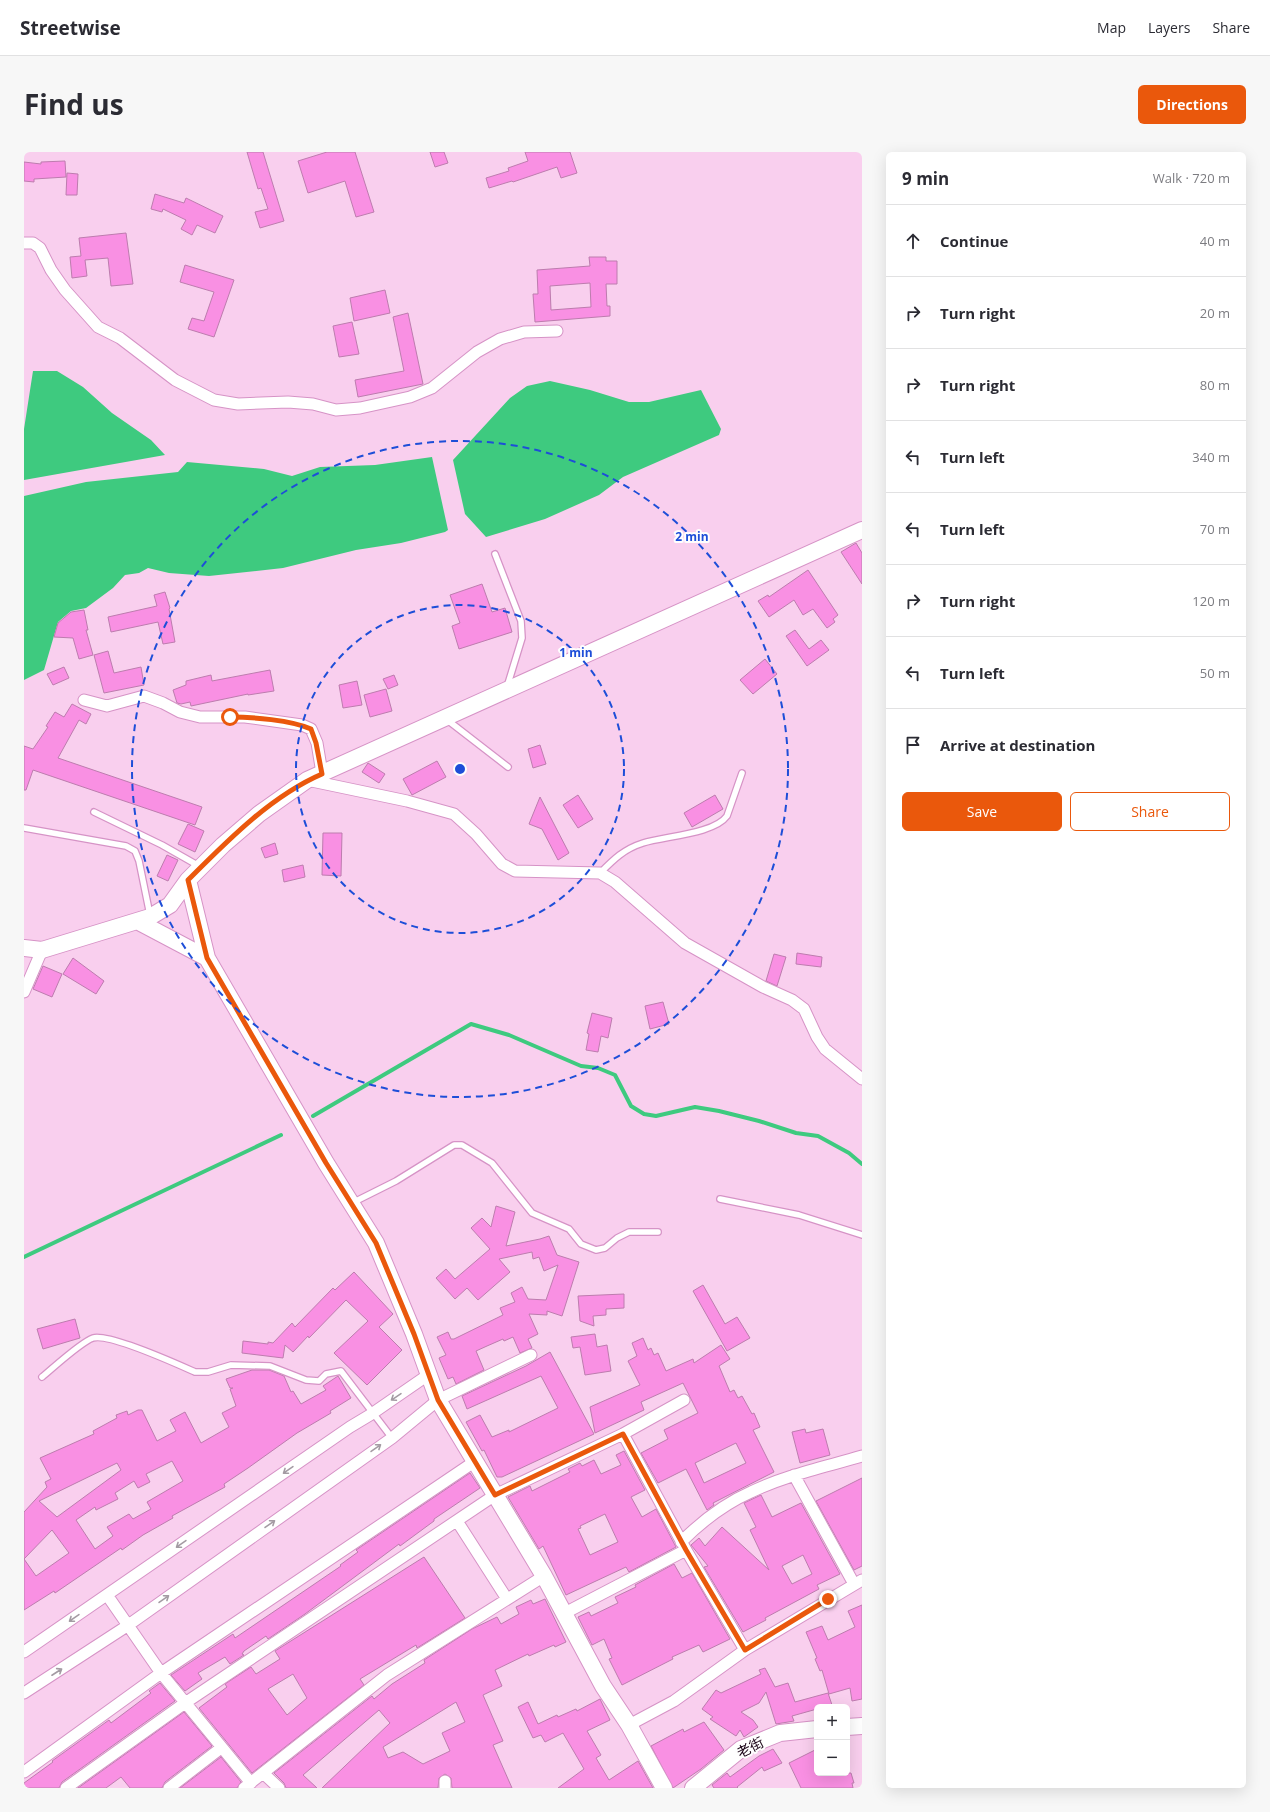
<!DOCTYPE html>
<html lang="en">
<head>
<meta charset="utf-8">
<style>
	:root { --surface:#fff; --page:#f7f7f7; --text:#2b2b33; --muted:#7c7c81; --line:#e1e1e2; --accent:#ea580c }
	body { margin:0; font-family:"Open Sans","Noto Sans SC",sans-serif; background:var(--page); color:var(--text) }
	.controls { position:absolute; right:12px; bottom:12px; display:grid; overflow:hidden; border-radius:6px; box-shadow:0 4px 16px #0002 }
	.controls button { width:36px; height:36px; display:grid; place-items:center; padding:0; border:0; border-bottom:1px solid var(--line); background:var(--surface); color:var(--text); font:20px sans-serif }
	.stop { position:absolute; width:12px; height:12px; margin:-9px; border:3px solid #ea580c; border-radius:50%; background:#fff }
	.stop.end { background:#ea580c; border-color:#fff; box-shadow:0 1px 4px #0008 }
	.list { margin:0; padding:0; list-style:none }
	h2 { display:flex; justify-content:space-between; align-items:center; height:52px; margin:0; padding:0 16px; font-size:17px }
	h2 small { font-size:13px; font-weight:400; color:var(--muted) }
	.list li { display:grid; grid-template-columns:26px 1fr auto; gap:12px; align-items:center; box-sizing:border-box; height:72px; padding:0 16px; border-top:1px solid var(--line) }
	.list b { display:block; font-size:15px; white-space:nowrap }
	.list em { font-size:13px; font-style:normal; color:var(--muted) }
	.actions { display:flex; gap:8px; padding:12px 16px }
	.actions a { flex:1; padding:9px 0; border:1px solid var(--accent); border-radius:6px; text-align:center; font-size:14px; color:var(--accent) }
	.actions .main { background:var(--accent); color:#fff }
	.icon { flex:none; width:22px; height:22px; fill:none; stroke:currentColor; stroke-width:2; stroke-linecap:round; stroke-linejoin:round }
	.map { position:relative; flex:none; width:838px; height:1636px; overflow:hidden; border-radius:6px }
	header { display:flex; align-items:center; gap:24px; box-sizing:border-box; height:56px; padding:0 20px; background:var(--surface); border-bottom:1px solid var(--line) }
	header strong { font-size:19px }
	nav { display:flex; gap:22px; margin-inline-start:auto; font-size:14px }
	.intro { display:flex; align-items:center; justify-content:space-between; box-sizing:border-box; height:96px; padding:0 24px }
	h1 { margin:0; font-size:28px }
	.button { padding:10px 18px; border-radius:6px; background:var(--accent); color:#fff; font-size:14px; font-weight:700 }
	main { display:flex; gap:24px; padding:0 24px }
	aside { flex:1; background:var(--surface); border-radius:6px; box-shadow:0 4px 16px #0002 }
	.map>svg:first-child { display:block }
</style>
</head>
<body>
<header>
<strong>Streetwise</strong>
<nav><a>Map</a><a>Layers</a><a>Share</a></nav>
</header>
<div class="intro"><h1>Find us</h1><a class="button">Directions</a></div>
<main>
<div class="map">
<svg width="838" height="1636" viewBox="0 0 838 1636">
	<rect width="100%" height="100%" fill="#f9cfee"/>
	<path fill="#3eca7f" d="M 9,219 L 33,219 L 59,235 L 88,261 L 127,288 L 141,303 L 0,328 L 0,277 Z
		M 526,229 L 566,238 L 605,250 L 625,250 L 677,238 L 697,277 L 695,283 L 599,325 L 575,343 L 521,367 L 462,385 L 441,362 L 429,308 L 486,246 L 503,234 Z
		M 408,305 L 424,378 L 421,380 L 377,391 L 332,398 L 259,416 L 185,424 L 145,421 L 124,416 L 115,421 L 101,423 L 89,436 L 62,456 L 47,459 L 34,470 L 20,518 L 0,528 L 0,344 L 62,330 L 154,320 L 163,310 L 240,317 L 268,324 L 296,315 L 351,313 Z"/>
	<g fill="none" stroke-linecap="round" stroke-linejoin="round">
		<path stroke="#3eca7f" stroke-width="4" d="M 289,964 L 447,872 L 485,883 L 557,914 L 574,916 L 591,923 L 607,954 L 620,962 L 632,964 L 671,955 L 695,959 L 735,969 L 772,981 L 794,984 L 825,1001 L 838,1012
			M 0,1105 L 257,983"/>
	</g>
	<path fill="#f990e3" stroke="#bd7cae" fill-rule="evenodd" d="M 223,0 L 239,0 L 260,69 L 236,76 L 231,60 L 244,57 L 237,36 L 234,37 Z
		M 303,0 L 331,0 L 350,60 L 332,65 L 321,29 L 284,41 L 274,9 Z
		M 406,0 L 420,0 L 424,11 L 411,15 Z
		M 501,0 L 546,0 L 553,21 L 537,26 L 533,15 L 489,30 L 488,29 L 465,36 L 462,26 L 485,19 L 484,16 L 504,9 Z
		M 41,9 L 42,25 L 10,27 L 10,30 L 0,29 L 0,10 L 17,12 L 17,10 Z
		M 43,21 L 54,22 L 53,43 L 42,43 Z
		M 131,42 L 160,51 L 162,46 L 199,64 L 191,81 L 173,73 L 168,83 L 157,77 L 162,68 L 139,57 L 138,60 L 127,57 Z
		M 102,81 L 109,132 L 87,134 L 84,106 L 61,108 L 63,124 L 48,126 L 46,105 L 57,104 L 55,86 Z
		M 565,105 L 582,105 L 582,109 L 593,109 L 593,132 L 582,132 L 583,154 L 586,154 L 586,164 L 511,170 L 509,142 L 514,142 L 513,118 L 566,114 ZM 566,131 L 567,155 L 527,158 L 526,134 Z
		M 161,113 L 210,128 L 190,185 L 164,177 L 168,166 L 180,169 L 190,140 L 156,130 Z
		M 361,138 L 366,161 L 330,169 L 326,146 Z
		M 384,161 L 399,232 L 334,245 L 331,228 L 380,219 L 369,165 Z
		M 328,170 L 335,202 L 315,205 L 309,174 Z
		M 832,391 L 838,401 L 838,432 L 817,400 Z
		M 784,418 L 814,463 L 809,467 L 811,470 L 803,476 L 789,457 L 779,463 L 770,448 L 745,465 L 734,449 L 744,443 L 745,445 Z
		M 458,432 L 468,460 L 481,456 L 488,480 L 435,497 L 428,474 L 436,471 L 426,443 Z
		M 141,440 L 146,456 L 145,457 L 151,490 L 139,492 L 134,470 L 87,480 L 84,465 L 133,454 L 130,443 Z
		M 60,458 L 64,478 L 62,478 L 69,503 L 55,507 L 49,486 L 30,485 L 34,471 L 47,460 Z
		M 771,478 L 785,497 L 797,488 L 805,498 L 783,514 L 762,484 Z
		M 84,499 L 90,521 L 117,515 L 120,533 L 80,541 L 70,503 Z
		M 741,507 L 753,522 L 729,542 L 716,528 Z
		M 40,515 L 45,526 L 29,533 L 23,522 Z
		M 246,518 L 250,539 L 224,543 L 224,542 L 167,554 L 166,550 L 157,552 L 153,551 L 149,538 L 162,533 L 162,529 L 187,523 L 188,529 Z
		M 370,523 L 374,533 L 364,537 L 359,527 Z
		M 333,529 L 338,553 L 319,556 L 315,533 Z
		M 362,537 L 368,559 L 346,565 L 340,543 Z
		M 48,552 L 67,562 L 62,572 L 55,568 L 34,606 L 178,655 L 171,673 L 9,618 L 2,638 L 0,638 L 0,594 L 9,597 L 24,575 L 22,574 L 31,560 L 40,565 Z
		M 516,593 L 522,612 L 509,616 L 504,597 Z
		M 413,609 L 422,625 L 388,643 L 379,627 Z
		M 344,611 L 361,622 L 355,631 L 338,620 Z
		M 554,643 L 569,667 L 554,676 L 539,653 Z
		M 691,643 L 699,657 L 668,675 L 660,661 Z
		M 516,645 L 545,701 L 534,708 L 518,677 L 505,672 Z
		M 164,672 L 180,679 L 171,700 L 154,692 Z
		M 299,681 L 318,681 L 317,724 L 298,723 Z
		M 251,691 L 254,702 L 241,706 L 237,696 Z
		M 143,703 L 154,708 L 144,729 L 133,724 Z
		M 279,713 L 281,725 L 260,730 L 258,718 Z
		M 773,801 L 798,805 L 797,815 L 772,812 Z
		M 750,802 L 762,805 L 753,834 L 742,829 Z
		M 49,806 L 80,829 L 72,842 L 39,822 Z
		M 19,814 L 38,822 L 28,845 L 9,837 Z
		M 639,850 L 645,872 L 626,877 L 621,854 Z
		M 568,861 L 588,866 L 584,886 L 577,884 L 574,900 L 562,898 L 565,882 L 563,881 Z
		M 472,1054 L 491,1060 L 482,1094 L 516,1087 L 525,1084 L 533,1103 L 555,1110 L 538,1164 L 523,1159 L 523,1163 L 505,1162 L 514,1182 L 504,1187 L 508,1196 L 496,1201 L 489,1185 L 480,1189 L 479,1187 L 463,1194 L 452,1199 L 460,1218 L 432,1232 L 429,1225 L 424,1227 L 415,1206 L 422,1203 L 413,1185 L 424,1180 L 427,1187 L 430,1187 L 479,1163 L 476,1156 L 491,1150 L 487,1141 L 498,1135 L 504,1147 L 522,1148 L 534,1113 L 520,1119 L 515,1105 L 509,1107 L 508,1100 L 475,1107 L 486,1120 L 454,1148 L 443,1136 L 431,1147 L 412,1126 L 422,1117 L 431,1127 L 466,1097 L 447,1076 L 458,1066 L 467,1075 Z
		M 330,1120 L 369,1162 L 355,1175 L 378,1198 L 343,1233 L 310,1201 L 344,1169 L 322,1148 L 285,1186 L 284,1184 L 269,1200 L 261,1193 L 259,1206 L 218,1201 L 219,1189 L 244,1192 L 244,1190 L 249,1191 L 268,1171 L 271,1175 L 309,1136 L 311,1138 Z
		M 679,1133 L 701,1172 L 713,1165 L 726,1186 L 703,1199 L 669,1139 Z
		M 600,1142 L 600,1156 L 582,1157 L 582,1163 L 569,1164 L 570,1174 L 556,1169 L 554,1144 Z
		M 51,1167 L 56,1186 L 19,1197 L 13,1177 Z
		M 571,1182 L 573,1195 L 583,1193 L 587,1219 L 561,1223 L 556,1195 L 549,1196 L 547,1185 Z
		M 619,1186 L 624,1198 L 627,1196 L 630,1203 L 634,1201 L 642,1219 L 669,1207 L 670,1211 L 697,1193 L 706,1207 L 695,1214 L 706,1240 L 710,1238 L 714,1246 L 718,1244 L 728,1262 L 730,1261 L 736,1275 L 729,1278 L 750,1320 L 689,1351 L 690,1353 L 683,1358 L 662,1317 L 634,1331 L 617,1301 L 644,1287 L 640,1278 L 674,1261 L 659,1231 L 617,1250 L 620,1258 L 571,1281 L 566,1255 L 616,1233 L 604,1209 L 613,1204 L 608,1191 ZM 712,1291 L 722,1311 L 680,1331 L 671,1311 Z
		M 526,1200 L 570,1282 L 478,1325 L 473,1325 L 460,1298 L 458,1299 L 442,1270 L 456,1263 L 468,1285 L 485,1278 L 485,1280 L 534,1256 L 517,1224 L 443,1257 L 438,1244 L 502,1214 Z
		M 228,1218 L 245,1218 L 260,1224 L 267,1240 L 269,1239 L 277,1252 L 302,1238 L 299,1234 L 314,1224 L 327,1246 L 306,1259 L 307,1261 L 273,1281 L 224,1316 L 200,1332 L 201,1335 L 148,1364 L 149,1366 L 119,1383 L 98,1398 L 97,1396 L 31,1441 L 30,1439 L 0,1458 L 0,1360 L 23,1335 L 21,1330 L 27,1327 L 16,1306 L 70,1282 L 69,1279 L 93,1266 L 92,1263 L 103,1259 L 104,1263 L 114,1258 L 118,1258 L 133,1289 L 152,1279 L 146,1268 L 161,1260 L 177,1291 L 205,1275 L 198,1261 L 212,1254 L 206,1237 L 209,1236 L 206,1236 L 202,1227 ZM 148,1309 L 159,1329 L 123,1350 L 127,1357 L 109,1367 L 105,1362 L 83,1375 L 89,1384 L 71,1397 L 52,1368 L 71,1355 L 72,1358 L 94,1347 L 91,1341 L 110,1329 L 114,1336 L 126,1330 L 122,1322 ZM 93,1311 L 97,1318 L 33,1365 L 15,1349 ZM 28,1378 L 45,1401 L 12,1424 L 0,1407 Z
		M 781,1277 L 782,1281 L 799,1277 L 806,1303 L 776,1311 L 768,1280 Z
		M 600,1299 L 621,1338 L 607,1345 L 618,1365 L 632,1357 L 652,1395 L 605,1420 L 602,1415 L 542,1443 L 519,1394 L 515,1397 L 484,1345 L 506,1334 L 508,1339 L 546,1320 L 544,1317 L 556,1311 L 558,1314 L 570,1308 L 577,1322 L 597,1313 L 592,1303 ZM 581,1362 L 594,1390 L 566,1403 L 554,1377 L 557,1376 L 556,1374 Z
		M 446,1321 L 456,1336 L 410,1367 L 410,1369 L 376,1394 L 375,1392 L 281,1462 L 244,1487 L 242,1484 L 220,1499 L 218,1502 L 220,1503 L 206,1512 L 201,1505 L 174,1521 L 178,1527 L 161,1539 L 147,1523 L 209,1482 L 211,1486 L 317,1414 L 316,1413 L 334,1400 L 332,1398 Z
		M 838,1326 L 838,1414 L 830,1418 L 792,1349 Z
		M 737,1343 L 748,1365 L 777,1351 L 816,1422 L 793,1433 L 795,1437 L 741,1466 L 742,1468 L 719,1480 L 680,1415 L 684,1414 L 667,1393 L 675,1386 L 681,1394 L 698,1375 L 745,1418 L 726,1378 L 732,1375 L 720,1351 ZM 779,1403 L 788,1422 L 768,1432 L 758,1414 Z
		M 400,1405 L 441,1466 L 393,1496 L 392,1493 L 336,1527 L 340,1533 L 228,1621 L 175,1556 L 203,1535 L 201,1532 L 227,1515 L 232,1522 L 256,1507 L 251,1499 ZM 269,1522 L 283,1546 L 263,1563 L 244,1537 Z
		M 650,1412 L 658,1426 L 668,1421 L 706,1487 L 679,1500 L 675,1493 L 648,1505 L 649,1507 L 598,1533 L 585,1507 L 588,1506 L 580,1487 L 568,1493 L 554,1465 L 565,1460 L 567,1464 L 594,1451 L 591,1445 L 612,1435 L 611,1433 Z
		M 521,1447 L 542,1490 L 531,1495 L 530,1493 L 505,1504 L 504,1502 L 471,1518 L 478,1534 L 459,1543 L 479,1589 L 469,1593 L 488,1636 L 428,1636 L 427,1626 L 421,1622 L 415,1626 L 414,1636 L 298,1636 L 366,1571 L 355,1558 L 279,1623 L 293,1636 L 262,1636 L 260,1631 L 250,1621 L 348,1544 L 350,1547 L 368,1532 L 401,1511 L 400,1508 L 448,1477 L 473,1465 L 477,1472 L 495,1462 L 492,1455 L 507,1448 L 509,1452 ZM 432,1550 L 441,1570 L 418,1581 L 426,1599 L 399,1612 L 379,1600 L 364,1606 L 359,1595 Z
		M 838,1453 L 838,1547 L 828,1549 L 826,1536 L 805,1542 L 798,1518 L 796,1519 L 791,1507 L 793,1506 L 782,1480 L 798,1474 L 804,1488 L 831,1475 L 824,1459 Z
		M 741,1516 L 751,1535 L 764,1531 L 771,1550 L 804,1541 L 808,1553 L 793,1555 L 793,1557 L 768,1564 L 770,1569 L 752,1572 L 742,1540 L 735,1551 L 717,1560 L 729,1568 L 734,1575 L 720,1585 L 716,1578 L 712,1584 L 686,1567 L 689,1565 L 678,1557 L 692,1538 L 697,1541 L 737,1522 L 735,1518 Z
		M 136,1531 L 151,1549 L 38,1630 L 35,1636 L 0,1636 L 0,1631 L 29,1610 L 28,1609 L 85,1568 L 87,1571 L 127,1541 L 125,1539 Z
		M 576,1547 L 586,1568 L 563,1579 L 577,1603 L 572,1606 L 585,1628 L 614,1609 L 629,1636 L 534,1636 L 560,1617 L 539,1581 L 521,1590 L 517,1583 L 509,1586 L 494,1555 L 504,1550 L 514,1572 L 533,1563 L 534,1565 L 552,1557 L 553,1559 Z
		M 160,1560 L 188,1594 L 141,1630 L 138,1636 L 106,1636 L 97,1625 L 82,1636 L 54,1636 Z
		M 680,1570 L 700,1598 L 677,1617 L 649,1636 L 627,1594 L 659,1577 L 660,1580 Z
		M 749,1597 L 758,1611 L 740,1619 L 738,1615 L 713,1635 L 714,1636 L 690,1636 L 688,1633 L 703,1621 L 706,1625 L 735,1604 Z
		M 793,1597 L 793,1621 L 827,1621 L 830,1631 L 828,1631 L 829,1636 L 777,1636 L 765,1611 Z
		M 197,1605 L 217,1630 L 213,1636 L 156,1636 Z"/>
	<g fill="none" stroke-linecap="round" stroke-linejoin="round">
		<defs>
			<path id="lane" d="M 471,402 L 497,469 L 498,486 L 483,535
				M 422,567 L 484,615
				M 70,660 L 138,693 L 175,714
				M 0,676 L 102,694 L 111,699 L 115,709 L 126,763
				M 576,721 C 590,707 600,697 619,691 C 641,684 690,682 703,664 L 718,621
				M 696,1047 L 775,1063 L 838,1083
				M 328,1051 L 372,1029 L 430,993 L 438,993 L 468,1011 L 508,1061 L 545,1077 L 557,1092 L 572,1098 L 581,1096 L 593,1086 L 605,1080 L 634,1080
				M 18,1225 C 29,1216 57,1190 69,1186 C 85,1181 153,1212 171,1220 L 184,1220 L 207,1213 L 246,1214 L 282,1228 L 295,1229 L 302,1222 L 317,1219 L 368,1286"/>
			<path id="street" d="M 0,91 L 9,91 L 16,96 L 27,118 L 41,138 L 74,175 L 96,186 L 151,228 L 190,248 L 214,252 L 264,250 L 289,252 L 312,258 L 336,256 L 386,245 L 408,236 L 453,200 L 476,187 L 500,180 L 533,179
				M 60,548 L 83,554 L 120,544 L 139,551 L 156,560 L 176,565 L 221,565 L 278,573 L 287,577 L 293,591 L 298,621
				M 283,628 L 383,649 L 430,662 L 452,682 L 478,712 L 491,719 L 576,721 L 591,730 L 661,791 L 739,835 L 768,848 L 780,857 L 793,885 L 801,897 L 838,927
				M 0,840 L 18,798
				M 599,1282 L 662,1398 L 721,1498
				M 770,1323 L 830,1432
				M 433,1369 L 483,1447
				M 657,1390 C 677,1370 702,1351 727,1340 C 762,1323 801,1315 838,1304
				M 83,1443 L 137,1521 L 227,1631
				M 539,1462 L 662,1398
				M 0,1500 L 326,1275 L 346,1263 L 404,1223
				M 0,1541 L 103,1474 L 368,1286 L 414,1248 L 507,1203
				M 605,1573 L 650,1549 L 721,1498 L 838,1428
				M 0,1620 L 137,1521 L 450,1310
				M 239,1621 L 255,1636
				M 42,1636 L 161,1551 L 471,1343 L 599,1282 L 660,1248
				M 145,1636 L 197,1596
				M 220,1636 L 363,1523 L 520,1424
				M 421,1636 L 421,1629"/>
			<path id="secondary" d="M 164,728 L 183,806 L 302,1011 L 352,1091 L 390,1182 L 414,1248 L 520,1424 L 579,1534 L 605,1573 L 640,1636
				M 113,769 L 183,806
				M 0,796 L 18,798 L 126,765 L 146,753 L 164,728 L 199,693 L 235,662 L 283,628 L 838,378
				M 823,1575 L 838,1574
				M 669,1636 L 717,1597 L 756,1581 L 793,1577"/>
		</defs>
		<use href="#lane" stroke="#d693c6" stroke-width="8"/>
		<use href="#street" stroke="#d693c6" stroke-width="13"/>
		<use href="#secondary" stroke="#d693c6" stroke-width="18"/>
		<use href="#lane" stroke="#fff" stroke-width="5.5"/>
		<use href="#street" stroke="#fff" stroke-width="11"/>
		<use href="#secondary" stroke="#fff" stroke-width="16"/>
	</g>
	<defs><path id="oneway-shaft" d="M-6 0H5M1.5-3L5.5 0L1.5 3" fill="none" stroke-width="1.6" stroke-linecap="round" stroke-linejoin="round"/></defs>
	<g stroke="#a49ba3">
		<use href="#oneway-shaft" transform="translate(372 1245) rotate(146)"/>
		<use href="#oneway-shaft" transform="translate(352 1296) rotate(-35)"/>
		<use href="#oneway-shaft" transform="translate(264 1318) rotate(145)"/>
		<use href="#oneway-shaft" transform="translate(246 1372) rotate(-35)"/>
		<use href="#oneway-shaft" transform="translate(157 1392) rotate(145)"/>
		<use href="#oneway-shaft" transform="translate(140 1447) rotate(-35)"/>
		<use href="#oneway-shaft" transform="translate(50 1466) rotate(145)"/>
		<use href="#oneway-shaft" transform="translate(33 1520) rotate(-33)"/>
	</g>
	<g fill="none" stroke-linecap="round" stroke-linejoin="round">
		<path stroke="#ea580c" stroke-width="5" d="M 206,565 C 228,565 267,568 287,577 L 292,591 L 298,622 C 247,644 203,689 164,728 L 183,806 L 302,1011 L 352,1091 L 390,1182 L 414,1248 L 471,1343 L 599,1282 L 662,1398 L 721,1498 L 804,1447"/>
	</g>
	<g fill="none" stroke="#1d4ed8" stroke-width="2" stroke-dasharray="7 5">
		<circle cx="436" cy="617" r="164"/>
		<circle cx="436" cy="617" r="328"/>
	</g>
	<g text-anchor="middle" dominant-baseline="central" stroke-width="4" stroke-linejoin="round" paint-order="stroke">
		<g font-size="14" fill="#1c0518" stroke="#fefefe">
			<text transform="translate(726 1595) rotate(-27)">老街</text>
		</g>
	</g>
	<circle cx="436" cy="617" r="6" fill="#1d4ed8" stroke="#fefefe" stroke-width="2"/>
	<g font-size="12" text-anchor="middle" font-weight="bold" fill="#1d4ed8" stroke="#fefefe" stroke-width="4" stroke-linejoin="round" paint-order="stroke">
		<text x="668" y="389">2 min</text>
		<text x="552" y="505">1 min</text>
	</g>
</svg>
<div class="controls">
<button>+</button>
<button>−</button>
</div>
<div class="stop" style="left:206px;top:565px"></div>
<div class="stop end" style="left:804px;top:1447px"></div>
</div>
<aside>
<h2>9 min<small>Walk · 720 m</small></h2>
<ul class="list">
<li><svg class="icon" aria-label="ahead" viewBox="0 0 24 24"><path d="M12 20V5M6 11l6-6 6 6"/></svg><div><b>Continue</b></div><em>40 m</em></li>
<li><svg class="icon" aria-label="right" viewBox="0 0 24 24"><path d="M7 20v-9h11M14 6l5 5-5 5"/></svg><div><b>Turn right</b></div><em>20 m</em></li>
<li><svg class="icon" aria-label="right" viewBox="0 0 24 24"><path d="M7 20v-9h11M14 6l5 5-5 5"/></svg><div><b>Turn right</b></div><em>80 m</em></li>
<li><svg class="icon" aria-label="left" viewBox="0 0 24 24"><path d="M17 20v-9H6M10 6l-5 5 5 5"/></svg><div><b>Turn left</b></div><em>340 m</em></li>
<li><svg class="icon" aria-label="left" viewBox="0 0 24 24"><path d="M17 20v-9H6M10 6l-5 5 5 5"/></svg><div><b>Turn left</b></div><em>70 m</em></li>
<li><svg class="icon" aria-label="right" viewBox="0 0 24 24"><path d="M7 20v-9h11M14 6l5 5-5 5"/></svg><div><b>Turn right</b></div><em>120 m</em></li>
<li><svg class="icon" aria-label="left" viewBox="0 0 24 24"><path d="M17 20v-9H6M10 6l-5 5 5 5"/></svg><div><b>Turn left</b></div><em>50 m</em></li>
<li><svg class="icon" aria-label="arrive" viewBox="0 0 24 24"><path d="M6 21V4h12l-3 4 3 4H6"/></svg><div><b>Arrive at destination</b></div></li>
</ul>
<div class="actions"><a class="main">Save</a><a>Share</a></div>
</aside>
</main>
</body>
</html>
